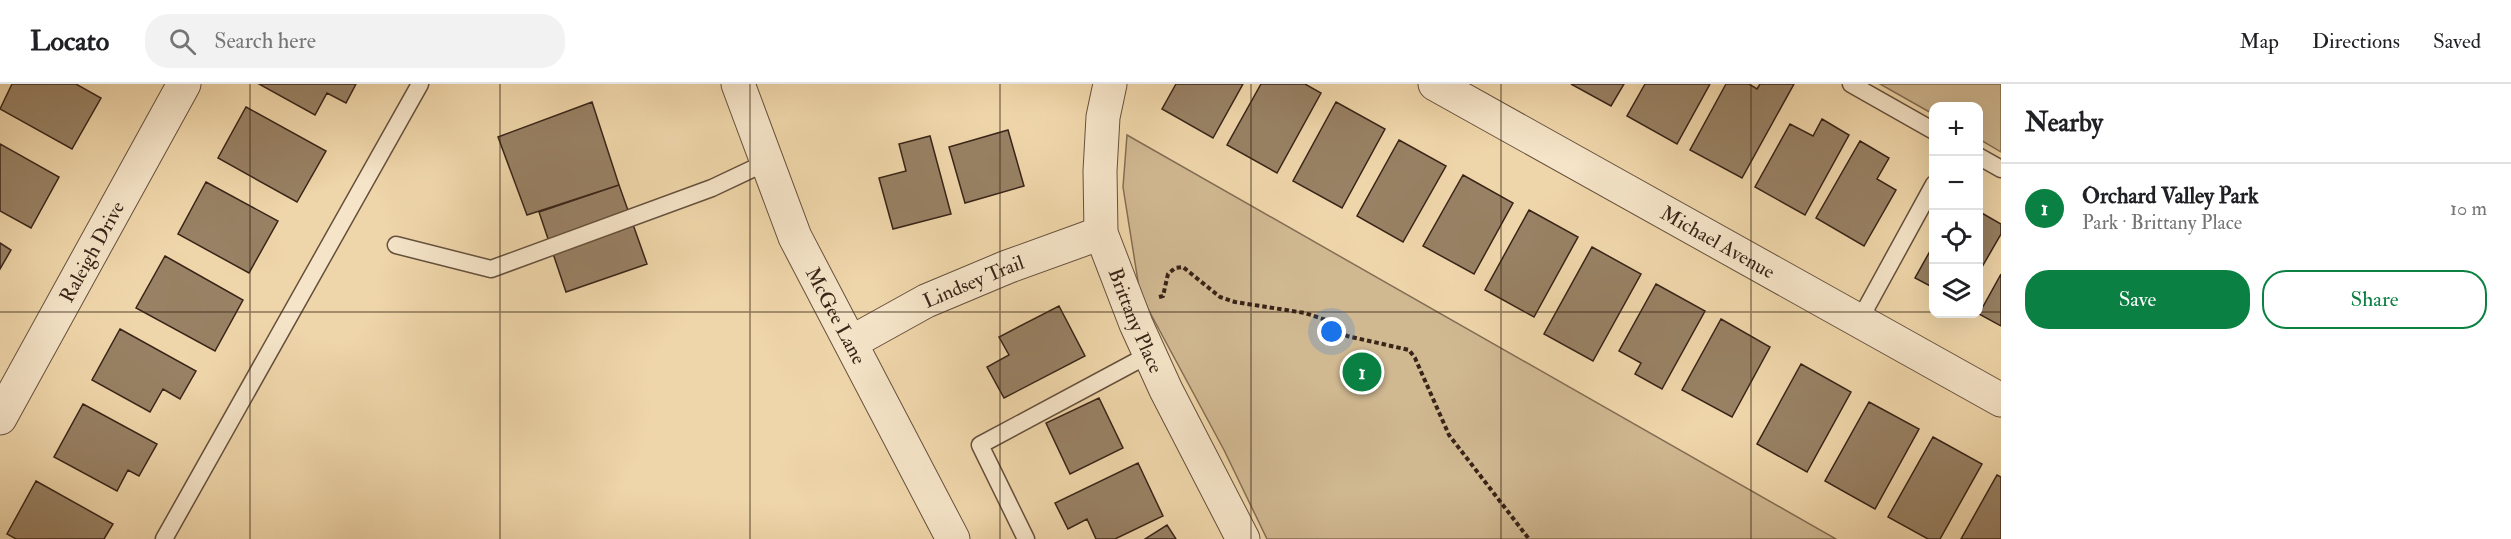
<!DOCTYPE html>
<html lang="en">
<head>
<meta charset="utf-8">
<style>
	:root { --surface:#fff; --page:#f2f2f2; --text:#202124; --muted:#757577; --line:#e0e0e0; --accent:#0b8043 }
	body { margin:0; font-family:"IM FELL Double Pica",serif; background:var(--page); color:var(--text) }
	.controls { position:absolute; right:18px; top:18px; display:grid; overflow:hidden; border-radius:12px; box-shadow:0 6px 24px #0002 }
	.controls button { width:54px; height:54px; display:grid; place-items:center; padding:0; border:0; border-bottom:2px solid var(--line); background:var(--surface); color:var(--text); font:30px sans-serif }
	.you { position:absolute; left:1332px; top:248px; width:21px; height:21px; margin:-15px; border:4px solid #fff; border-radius:50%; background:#1a73e8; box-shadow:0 0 0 9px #1a73e833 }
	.badge { display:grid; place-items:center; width:39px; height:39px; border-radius:50%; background:var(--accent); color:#fff; font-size:20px; font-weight:700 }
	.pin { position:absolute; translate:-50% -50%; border:3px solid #fff; box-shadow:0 2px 6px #0006 }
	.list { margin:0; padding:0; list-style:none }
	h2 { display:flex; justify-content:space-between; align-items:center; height:78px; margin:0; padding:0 24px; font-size:26px }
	h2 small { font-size:20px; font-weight:400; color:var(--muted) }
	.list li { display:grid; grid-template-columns:39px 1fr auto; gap:18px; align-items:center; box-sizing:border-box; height:90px; padding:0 24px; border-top:2px solid var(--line) }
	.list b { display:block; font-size:22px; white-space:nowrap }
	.list p { margin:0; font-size:20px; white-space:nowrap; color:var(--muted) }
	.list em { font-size:20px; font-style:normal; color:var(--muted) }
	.actions { display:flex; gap:12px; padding:18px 24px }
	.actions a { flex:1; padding:14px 0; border:2px solid var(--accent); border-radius:24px; text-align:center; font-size:21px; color:var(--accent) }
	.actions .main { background:var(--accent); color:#fff }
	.icon { flex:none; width:33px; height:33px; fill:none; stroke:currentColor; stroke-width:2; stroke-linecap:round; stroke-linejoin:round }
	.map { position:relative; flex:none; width:2001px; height:455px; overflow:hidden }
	header { display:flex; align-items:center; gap:36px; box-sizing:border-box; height:84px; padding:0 30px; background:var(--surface); border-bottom:2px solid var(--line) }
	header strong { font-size:28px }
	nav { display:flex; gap:33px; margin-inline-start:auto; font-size:21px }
	.search { width:420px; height:54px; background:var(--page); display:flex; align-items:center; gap:15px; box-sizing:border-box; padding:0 21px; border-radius:24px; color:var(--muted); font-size:22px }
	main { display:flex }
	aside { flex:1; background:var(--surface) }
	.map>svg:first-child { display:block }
</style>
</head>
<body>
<header>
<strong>Locato</strong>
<div class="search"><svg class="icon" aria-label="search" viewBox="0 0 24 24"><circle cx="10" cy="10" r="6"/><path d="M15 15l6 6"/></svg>Search here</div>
<nav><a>Map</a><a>Directions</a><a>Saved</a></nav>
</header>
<main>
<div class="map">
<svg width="2001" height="455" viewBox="0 0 2001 455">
	<rect width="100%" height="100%" fill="#efd6aa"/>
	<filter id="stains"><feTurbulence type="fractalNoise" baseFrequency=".00333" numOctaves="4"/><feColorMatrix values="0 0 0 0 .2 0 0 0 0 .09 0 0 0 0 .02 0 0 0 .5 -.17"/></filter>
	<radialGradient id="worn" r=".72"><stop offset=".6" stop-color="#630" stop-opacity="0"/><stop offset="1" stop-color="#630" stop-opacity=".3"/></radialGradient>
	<path fill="#d0b891" stroke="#846e54" stroke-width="1.5" d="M 1880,0 L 2001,0 L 2001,68 L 1979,55 L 1978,22 L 1934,22 L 1933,30 Z
		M 1127,51 L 1836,455 L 1267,455 L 1224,366 L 1140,210 L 1123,103 Z"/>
	<path fill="#988164" stroke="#392418" stroke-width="1.5" d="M 12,0 L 76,0 L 101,14 L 72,65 L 0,25 Z
		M 259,0 L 356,0 L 346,19 L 327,9 L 315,31 Z
		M 1176,0 L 1243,0 L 1213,54 L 1162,25 Z
		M 1261,0 L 1305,0 L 1321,9 L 1277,89 L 1227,61 Z
		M 1571,0 L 1624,0 L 1611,22 Z
		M 1645,0 L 1710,0 L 1677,60 L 1627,32 Z
		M 1726,0 L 1749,0 L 1757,5 L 1760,0 L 1794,0 L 1742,94 L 1690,66 Z
		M 592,18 L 619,101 L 527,131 L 498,53 Z
		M 1336,18 L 1385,45 L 1342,124 L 1293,97 Z
		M 246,23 L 326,67 L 297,118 L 218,74 Z
		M 1822,35 L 1849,51 L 1805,131 L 1755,103 L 1790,40 L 1813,52 Z
		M 1008,46 L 1024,102 L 965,119 L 949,63 Z
		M 930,52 L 951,130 L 893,145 L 879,94 L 906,87 L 899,60 Z
		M 1399,56 L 1446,82 L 1403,158 L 1357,132 Z
		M 1860,57 L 1889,74 L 1877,95 L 1896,106 L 1864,162 L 1816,134 Z
		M 0,60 L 59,93 L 31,144 L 0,127 Z
		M 1463,91 L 1513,119 L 1474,190 L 1423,162 Z
		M 206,98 L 278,137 L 249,189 L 178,150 Z
		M 619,101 L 647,180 L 566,208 L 539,128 Z
		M 1529,126 L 1578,153 L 1534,233 L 1485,206 Z
		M 1980,128 L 2001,140 L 2001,150 L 1978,190 Z
		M 0,159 L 11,166 L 0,185 Z
		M 1934,160 L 1934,204 L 1915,194 Z
		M 1592,163 L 1641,190 L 1593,277 L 1544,250 Z
		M 165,172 L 243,216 L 215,267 L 136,224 Z
		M 2001,190 L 2001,242 L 1979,230 Z
		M 1656,200 L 1705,227 L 1662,305 L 1635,290 L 1641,279 L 1619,267 Z
		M 1059,222 L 1085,272 L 1004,314 L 987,283 L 1009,271 L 999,253 Z
		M 1721,235 L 1770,263 L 1732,333 L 1682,306 Z
		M 120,245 L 196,287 L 180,315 L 163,305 L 150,328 L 92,296 Z
		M 1801,280 L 1851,308 L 1807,388 L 1757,360 Z
		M 1099,314 L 1123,364 L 1070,390 L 1046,339 Z
		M 1869,318 L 1919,345 L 1875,425 L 1825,397 Z
		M 83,320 L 157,360 L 139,392 L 128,386 L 117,407 L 54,373 Z
		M 1933,353 L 1982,380 L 1940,455 L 1928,455 L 1888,433 Z
		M 1138,379 L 1163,432 L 1115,455 L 1096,455 L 1087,435 L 1068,445 L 1055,419 Z
		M 1997,391 L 2001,393 L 2001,455 L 1961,455 Z
		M 36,397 L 113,440 L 104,455 L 16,455 L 7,450 Z
		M 1167,441 L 1176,455 L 1145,455 Z"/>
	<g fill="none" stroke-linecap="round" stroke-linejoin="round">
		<defs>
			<path id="service" d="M 1851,0 L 1934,47
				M 1978,72 L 2001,85
				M 396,161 L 491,185 L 712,104 L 767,78
				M 1859,237 L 1934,100
				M 164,455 L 420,0
				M 1026,455 L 980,361 L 1150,270"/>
			<g id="minor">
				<path id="s1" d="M 1110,0 L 1103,33 L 1100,87 L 1101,149 L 1136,240 L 1166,306 L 1243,455"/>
				<path id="s2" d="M 1435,0 L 2001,316"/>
				<path id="s3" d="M 852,258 L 926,217 L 1007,183 L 1101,149"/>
				<path id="s4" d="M 0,334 L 184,0"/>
			</g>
			<g id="tertiary">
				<path id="s5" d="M 738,0 L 795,153 L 953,455"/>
			</g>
		</defs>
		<use href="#service" stroke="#66503c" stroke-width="19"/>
		<use href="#minor" stroke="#66503c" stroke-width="35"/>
		<use href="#tertiary" stroke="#66503c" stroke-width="35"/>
		<path stroke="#392418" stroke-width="4" stroke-dasharray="4.5 3" stroke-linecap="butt" d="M 1159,213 L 1163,212 L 1168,190 L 1175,184 L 1183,183 L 1220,213 L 1235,218 L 1305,229 L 1329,237 L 1347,252 L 1409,266 L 1415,274 L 1449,351 L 1529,455"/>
		<use href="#service" stroke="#f5e4c8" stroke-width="16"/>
		<use href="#minor" stroke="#f5e4c8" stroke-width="33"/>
		<use href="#tertiary" stroke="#f5e4c8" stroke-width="33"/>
	</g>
	<path fill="none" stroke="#392418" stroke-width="1.5" stroke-opacity="0.55" d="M 250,0 L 250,455M 500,0 L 500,455M 750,0 L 750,455M 1000,0 L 1000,455M 1251,0 L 1251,455M 1501,0 L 1501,455M 1751,0 L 1751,455M 0,228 L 1934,228M 1978,228 L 2001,228"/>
	<g text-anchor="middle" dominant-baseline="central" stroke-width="5" stroke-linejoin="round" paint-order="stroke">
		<g font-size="20" fill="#392418" stroke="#f5e4c8">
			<text stroke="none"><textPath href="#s2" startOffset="324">Michael Avenue</textPath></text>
			<text stroke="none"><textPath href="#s4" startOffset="190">Raleigh Drive</textPath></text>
			<text stroke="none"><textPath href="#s3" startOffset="136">Lindsey Trail</textPath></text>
			<text stroke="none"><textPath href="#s5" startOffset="252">McGee Lane</textPath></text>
			<text stroke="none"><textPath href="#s1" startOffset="244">Brittany Place</textPath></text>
		</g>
	</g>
	<rect width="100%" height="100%" filter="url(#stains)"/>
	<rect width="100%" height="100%" fill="url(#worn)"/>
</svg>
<div class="controls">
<button>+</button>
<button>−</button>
<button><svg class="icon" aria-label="locate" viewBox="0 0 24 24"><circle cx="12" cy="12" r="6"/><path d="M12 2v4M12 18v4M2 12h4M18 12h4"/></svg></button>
<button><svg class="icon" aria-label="layers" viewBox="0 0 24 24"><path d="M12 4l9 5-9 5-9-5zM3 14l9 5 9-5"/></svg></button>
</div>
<div class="you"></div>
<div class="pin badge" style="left:1362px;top:288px">1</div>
</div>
<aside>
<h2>Nearby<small></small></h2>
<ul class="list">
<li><span class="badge">1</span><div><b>Orchard Valley Park</b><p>Park · Brittany Place</p></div><em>10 m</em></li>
</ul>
<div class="actions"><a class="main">Save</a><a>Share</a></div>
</aside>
</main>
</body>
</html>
